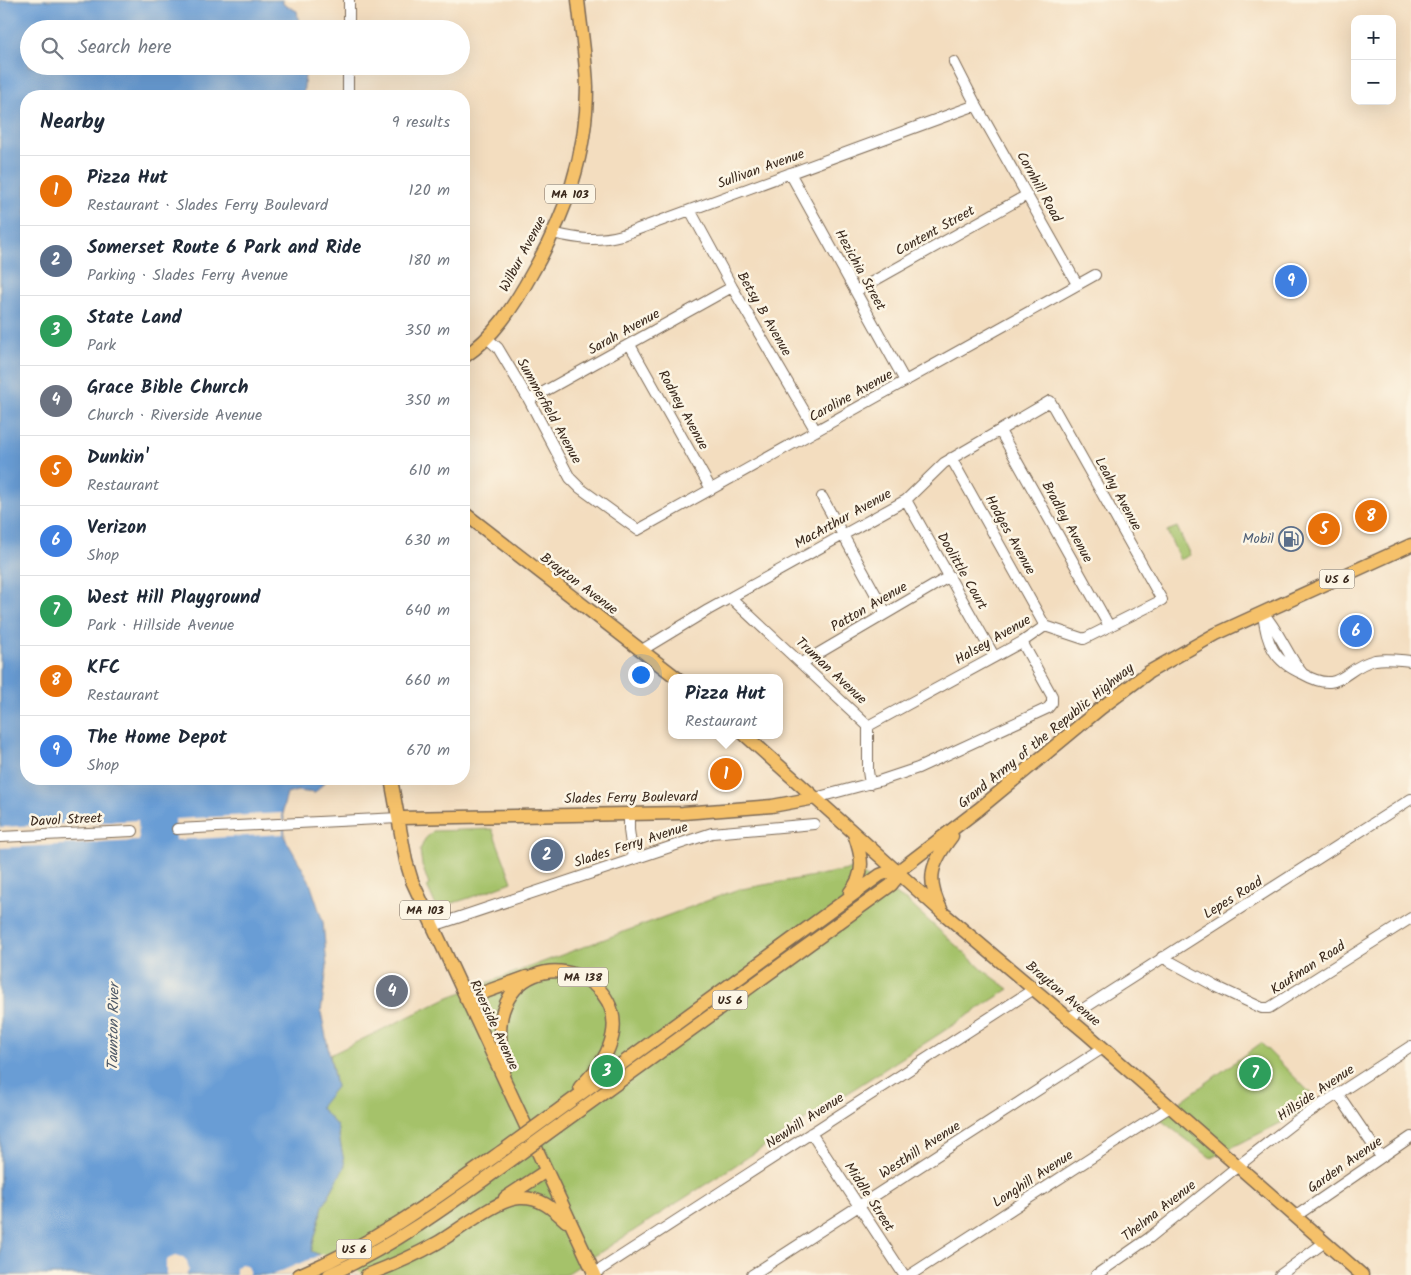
<!DOCTYPE html>
<html lang="en">
<head>
<meta charset="utf-8">
<style>
	:root { --surface:#fff; --page:#f2f2f3; --text:#1f2937; --muted:#747a83; --line:#e0e1e3; --accent:#d1495b }
	body { margin:0; font-family:Kalam,sans-serif; background:var(--page); color:var(--text) }
	.controls { position:absolute; right:15px; top:15px; display:grid; overflow:hidden; border-radius:10px; box-shadow:0 5px 20px #0002 }
	.controls button { width:45px; height:45px; display:grid; place-items:center; padding:0; border:0; border-bottom:1px solid var(--line); background:var(--surface); color:var(--text); font:25px sans-serif }
	.you { position:absolute; left:640px; top:674px; width:18px; height:18px; margin:-12px; border:4px solid #fff; border-radius:50%; background:#1a73e8; box-shadow:0 0 0 8px #1a73e833 }
	.badge { display:grid; place-items:center; width:32px; height:32px; border-radius:50%; background:var(--accent); color:#fff; font-size:16px; font-weight:700 }
	.pin { position:absolute; translate:-50% -50%; border:2px solid #fff; box-shadow:0 1px 5px #0006 }
	.popup { position:absolute; left:668px; top:674px; width:115px; height:65px; box-sizing:border-box; display:grid; place-content:center; border-radius:10px; background:var(--surface); filter:drop-shadow(0 1px 4px #0005); font-size:16px; white-space:nowrap; color:var(--muted) }
	.popup b { font-size:19px; color:var(--text) }
	.popup::after { content:''; position:absolute; left:50%; top:100%; margin-left:-10px; border:10px solid transparent; border-top-color:var(--surface) }
	.list { margin:0; padding:0; list-style:none }
	h2 { display:flex; justify-content:space-between; align-items:center; height:65px; margin:0; padding:0 20px; font-size:21px }
	h2 small { font-size:16px; font-weight:400; color:var(--muted) }
	.list li { display:grid; grid-template-columns:32px 1fr auto; gap:15px; align-items:center; box-sizing:border-box; height:70px; padding:0 20px; border-top:1px solid var(--line) }
	.list b { display:block; font-size:19px; white-space:nowrap }
	.list p { margin:0; font-size:16px; white-space:nowrap; color:var(--muted) }
	.list em { font-size:16px; font-style:normal; color:var(--muted) }
	.icon { flex:none; width:28px; height:28px; fill:none; stroke:currentColor; stroke-width:2; stroke-linecap:round; stroke-linejoin:round }
	.map { position:relative; flex:none; width:1411px; height:1275px; overflow:hidden }
	.search { position:absolute; background:var(--surface); box-shadow:0 5px 20px #0002; left:20px; top:20px; width:450px; height:55px; display:flex; align-items:center; gap:12px; box-sizing:border-box; padding:0 18px; border-radius:28px; color:var(--muted); font-size:19px }
	.panel { position:absolute; background:var(--surface); box-shadow:0 5px 20px #0002; left:20px; top:90px; width:450px; height:695px; border-radius:20px }
	.map>svg:first-child { display:block }
</style>
</head>
<body>
<div class="map">
<svg width="1411" height="1275" viewBox="0 0 1411 1275">
	<rect width="100%" height="100%" fill="#fcf5e5"/>
	<filter id="ink" filterUnits="userSpaceOnUse"><feTurbulence type="fractalNoise" baseFrequency=".02" numOctaves="2"/><feDisplacementMap in="SourceGraphic" scale="10" xChannelSelector="R" yChannelSelector="G"/><feConvolveMatrix kernelMatrix="1 2 1 2 8 2 1 2 1" color-interpolation-filters="sRGB"/></filter>
	<filter id="wash" filterUnits="userSpaceOnUse"><feTurbulence type="fractalNoise" baseFrequency=".0096" numOctaves="4" result="noise"/><feDisplacementMap in="SourceGraphic" scale="20" xChannelSelector="R" yChannelSelector="G"/><feGaussianBlur stdDeviation="1.12" result="paint"/><feColorMatrix in="noise" values="0 0 0 0 0 0 0 0 0 0 0 0 0 0 0 0 0 1.4 0 .05"/><feComposite in="paint" operator="in"/></filter>
	<g filter="url(#wash)">
		<rect width="100%" height="100%" fill="#f3ddbf"/>
		<path fill="#a5c26a" stroke="#707644" d="M 1177,527 L 1190,555 L 1180,560 L 1167,531 Z
			M 492,829 L 512,882 L 469,898 L 437,908 L 427,886 L 429,885 L 422,865 L 420,850 L 425,839 L 433,831 Z
			M 853,869 L 907,901 L 983,970 L 1009,989 L 565,1275 L 362,1275 L 311,1252 L 323,1206 L 345,1166 L 337,1126 L 319,1106 L 336,1087 L 330,1055 L 449,997 L 736,890 Z
			M 1261,1043 L 1320,1103 L 1211,1158 L 1158,1118 Z"/>
		<path fill="#699dd5" stroke="#52647a" d="M 0,0 L 283,0 L 283,4 L 297,11 L 300,29 L 29,29 L 29,66 L 306,66 L 303,96 L 26,96 L 26,779 L 327,779 L 315,793 L 297,791 L 287,794 L 283,808 L 285,838 L 309,880 L 323,922 L 327,967 L 321,1012 L 336,1087 L 320,1107 L 337,1126 L 345,1166 L 323,1206 L 311,1251 L 362,1275 L 0,1275 Z"/>
		<path fill="#f3ddbf" d="M 282,813 L 283,834 L 176,840 L 175,819 Z
			M 138,820 L 139,841 L 0,848 L 0,827 Z
			M 322,1254 L 363,1273 L 365,1275 L 272,1275 Z
			M 175,1256 L 183,1257 L 187,1261 L 189,1270 L 186,1275 L 167,1275 L 166,1274 L 166,1263 L 168,1259 Z
			M 241,1264 L 246,1265 L 249,1268 L 249,1275 L 236,1275 L 236,1268 Z"/>
	</g>
	<g filter="url(#ink)">
		<g fill="none" stroke-linecap="round" stroke-linejoin="round">
			<defs>
				<path id="minor" d="M 349,29 L 349,0
					M 954,62 L 976,105 L 1077,284
					M 348,96 L 348,66
					M 790,173 L 905,381
					M 690,210 L 732,287 L 816,431
					M 552,233 C 578,239 596,242 622,235 L 976,105
					M 856,291 L 1027,195
					M 487,338 L 498,348 L 529,400 L 570,478 L 580,488 L 638,530 L 1095,275
					M 630,345 L 711,489
					M 529,400 L 732,287
					M 1000,431 L 1109,626
					M 951,458 L 1045,626
					M 822,497 L 886,613
					M 906,500 L 994,656
					M 731,598 L 868,726 L 868,771 L 870,784
					M 1263,613 C 1280,632 1287,655 1303,674 C 1274,662 1266,643 1263,613 Z
					M 642,650 L 708,610 L 906,500 L 944,463 L 1050,401 L 1162,600 L 1084,639 L 1045,626 L 1022,642 L 868,726
					M 802,663 L 950,576
					M 1303,674 C 1342,696 1343,667 1375,660 C 1387,658 1399,660 1411,661
					M 815,798 L 879,781 L 918,768 L 1048,708 L 1052,703 L 1052,696 L 1022,642
					M 629,814 L 629,830 L 633,859
					M 177,829 L 399,818
					M 0,837 L 133,831
					M 433,926 L 712,833 L 814,824
					M 1162,957 L 1215,986 L 1262,1008 L 1269,1008 L 1411,918
					M 1069,1018 L 1411,799
					M 1338,1094 L 1381,1157
					M 811,1133 L 904,1275
					M 1296,1216 L 1411,1137
					M 592,1275 L 1034,989
					M 752,1275 L 1103,1048
					M 910,1275 L 1170,1107
					M 1096,1275 L 1149,1238 L 1238,1166 L 1296,1121 L 1411,1046
					M 1280,1275 L 1325,1242"/>
				<path id="major" d="M 464,357 C 494,337 514,306 531,275 C 565,216 587,156 587,87 C 586,58 581,29 578,0
					M 464,513 L 677,678
					M 745,735 L 943,913 L 1086,1033 L 1362,1275
					M 391,779 L 406,861 L 412,881 L 595,1275
					M 399,818 L 683,813 L 772,806 L 815,798
					M 897,872 L 979,809 L 1101,708 L 1149,672 L 1216,634 L 1411,545
					M 850,892 C 866,873 862,856 854,834
					M 941,909 C 925,879 932,862 952,836
					M 466,999 L 527,977
					M 504,1072 C 502,1053 497,1030 503,1011 C 528,937 637,977 609,1047 C 603,1063 592,1075 580,1087
					M 553,1114 L 880,875 L 888,872 L 897,872
					M 558,1126 L 891,885 L 896,879 L 897,872
					M 505,1198 L 546,1171
					M 299,1275 C 376,1243 438,1197 505,1149
					M 329,1275 C 395,1245 452,1203 510,1161
					M 367,1275 C 391,1266 414,1256 437,1243 C 458,1231 497,1199 520,1198 C 540,1197 552,1208 566,1221"/>
			</defs>
			<use href="#minor" stroke="#7b6956" stroke-width="12"/>
			<use href="#major" stroke="#7b6956" stroke-width="15"/>
			<use href="#minor" stroke="#fff" stroke-width="10"/>
			<use href="#major" stroke="#f5c16b" stroke-width="12"/>
			<defs>
				<path id="major-bridge" d="M 505,1149 L 553,1114
					M 510,1161 L 558,1126"/>
			</defs>
			<use href="#major-bridge" stroke="#7b6956" stroke-width="15" stroke-linecap="butt"/>
			<use href="#major-bridge" stroke="#f5c16b" stroke-width="12"/>
		</g>
	</g>
	<defs>
		<symbol id="fuel-ring" viewBox="-11 -11 22 22"><circle r="9.5" fill="#fcf5e5" stroke="#5c6f8a" stroke-width="1.5"/><path d="M-5.5-6h7V0h2V4h1.3V-2.5L3-4.5l.8-.8L6-3V5H2.5V1h-1V6h-7ZM-4.2-4.7v3.2H.2V-4.7Z" fill="#5c6f8a"/></symbol>
	</defs>
	<g fill-rule="evenodd">
		<use href="#fuel-ring" x="1277" y="525" width="28" height="28"/>
	</g>
	<g text-anchor="middle" dominant-baseline="central" stroke-width="5" stroke-linejoin="round" paint-order="stroke">
		<g fill="#fcf5e5" stroke="#75675a" stroke-width="1">
			<rect x="545" y="184.5" width="50" height="19" rx="4"/>
			<rect x="1319.5" y="569.5" width="35" height="19" rx="4"/>
			<rect x="400" y="900.5" width="50" height="19" rx="4"/>
			<rect x="558" y="967.5" width="50" height="19" rx="4"/>
			<rect x="712.5" y="990.5" width="35" height="19" rx="4"/>
			<rect x="336.5" y="1239.5" width="35" height="19" rx="4"/>
		</g>
		<g font-size="12" font-weight="bold" fill="#3b2a1e">
			<text x="570" y="194">MA 103</text>
			<text x="1337" y="579">US 6</text>
			<text x="425" y="910">MA 103</text>
			<text x="583" y="977">MA 138</text>
			<text x="730" y="1000">US 6</text>
			<text x="354" y="1249">US 6</text>
		</g>
		<g font-size="14" fill="#3b2a1e" stroke="#fcf5e5">
			<text transform="translate(761 169) rotate(-20)">Sullivan Avenue</text>
			<text transform="translate(1039 187) rotate(61)">Cornhill Road</text>
			<text transform="translate(935 231) rotate(-29)">Content Street</text>
			<text transform="translate(523 254) rotate(-62)">Wilbur Avenue</text>
			<text transform="translate(860 270) rotate(61)">Hezichia Street</text>
			<text transform="translate(764 314) rotate(60)">Betsy B Avenue</text>
			<text transform="translate(624 332) rotate(-29)">Sarah Avenue</text>
			<text transform="translate(851 396) rotate(-29)">Caroline Avenue</text>
			<text transform="translate(683 410) rotate(61)">Rodney Avenue</text>
			<text transform="translate(549 411) rotate(61)">Summerfield Avenue</text>
			<text transform="translate(1118 494) rotate(61)">Leahy Avenue</text>
			<text transform="translate(843 519) rotate(-29)">MacArthur Avenue</text>
			<text transform="translate(1067 522) rotate(61)">Bradley Avenue</text>
			<text transform="translate(1010 535) rotate(61)">Hodges Avenue</text>
			<text transform="translate(962 571) rotate(60)">Doolittle Court</text>
			<text transform="translate(579 584) rotate(37)">Brayton Avenue</text>
			<text transform="translate(869 607) rotate(-30)">Patton Avenue</text>
			<text transform="translate(993 640) rotate(-30)">Halsey Avenue</text>
			<text transform="translate(831 671) rotate(43)">Truman Avenue</text>
			<text transform="translate(1046 736) rotate(-39)">Grand Army of the Republic Highway</text>
			<text transform="translate(631 798) rotate(-1)">Slades Ferry Boulevard</text>
			<text transform="translate(66 820) rotate(-3)">Davol Street</text>
			<text transform="translate(631 845) rotate(-18)">Slades Ferry Avenue</text>
			<text transform="translate(1233 898) rotate(-32)">Lepes Road</text>
			<text transform="translate(1308 968) rotate(-33)">Kaufman Road</text>
			<text transform="translate(1063 994) rotate(40)">Brayton Avenue</text>
			<text transform="translate(494 1025) rotate(65)">Riverside Avenue</text>
			<text transform="translate(1316 1093) rotate(-34)">Hillside Avenue</text>
			<text transform="translate(805 1121) rotate(-33)">Newhill Avenue</text>
			<text transform="translate(920 1150) rotate(-33)">Westhill Avenue</text>
			<text transform="translate(1345 1165) rotate(-35)">Garden Avenue</text>
			<text transform="translate(1033 1179) rotate(-33)">Longhill Avenue</text>
			<text transform="translate(869 1197) rotate(57)">Middle Street</text>
			<text transform="translate(1159 1211) rotate(-38)">Thelma Avenue</text>
		</g>
		<g font-size="14" fill="#4e5e75" stroke="#fcf5e5" text-anchor="end">
			<text x="1274" y="539">Mobil</text>
		</g>
		<g font-size="15" font-style="italic" fill="#4d5867" stroke="#fcf5e5">
			<text transform="translate(114 1027) rotate(-89)">Taunton River</text>
		</g>
	</g>
</svg>
<div class="controls">
<button>+</button>
<button>−</button>
</div>
<div class="you"></div>
<div class="pin badge" style="left:726px;top:774px;background:#e8710a">1</div>
<div class="popup"><b>Pizza Hut</b>Restaurant</div>
<div class="pin badge" style="left:547px;top:855px;background:#5c6f8a">2</div>
<div class="pin badge" style="left:607px;top:1071px;background:#2e9e5b">3</div>
<div class="pin badge" style="left:392px;top:991px;background:#6b7280">4</div>
<div class="pin badge" style="left:1324px;top:529px;background:#e8710a">5</div>
<div class="pin badge" style="left:1356px;top:631px;background:#3f7fe0">6</div>
<div class="pin badge" style="left:1255px;top:1073px;background:#2e9e5b">7</div>
<div class="pin badge" style="left:1371px;top:516px;background:#e8710a">8</div>
<div class="pin badge" style="left:1291px;top:281px;background:#3f7fe0">9</div>
<div class="search"><svg class="icon" aria-label="search" viewBox="0 0 24 24"><circle cx="10" cy="10" r="6"/><path d="M15 15l6 6"/></svg>Search here</div>
<section class="panel">
<h2>Nearby<small>9 results</small></h2>
<ul class="list">
<li><span class="badge" style="background:#e8710a">1</span><div><b>Pizza Hut</b><p>Restaurant · Slades Ferry Boulevard</p></div><em>120 m</em></li>
<li><span class="badge" style="background:#5c6f8a">2</span><div><b>Somerset Route 6 Park and Ride</b><p>Parking · Slades Ferry Avenue</p></div><em>180 m</em></li>
<li><span class="badge" style="background:#2e9e5b">3</span><div><b>State Land</b><p>Park</p></div><em>350 m</em></li>
<li><span class="badge" style="background:#6b7280">4</span><div><b>Grace Bible Church</b><p>Church · Riverside Avenue</p></div><em>350 m</em></li>
<li><span class="badge" style="background:#e8710a">5</span><div><b>Dunkin'</b><p>Restaurant</p></div><em>610 m</em></li>
<li><span class="badge" style="background:#3f7fe0">6</span><div><b>Verizon</b><p>Shop</p></div><em>630 m</em></li>
<li><span class="badge" style="background:#2e9e5b">7</span><div><b>West Hill Playground</b><p>Park · Hillside Avenue</p></div><em>640 m</em></li>
<li><span class="badge" style="background:#e8710a">8</span><div><b>KFC</b><p>Restaurant</p></div><em>660 m</em></li>
<li><span class="badge" style="background:#3f7fe0">9</span><div><b>The Home Depot</b><p>Shop</p></div><em>670 m</em></li>
</ul>
</section>
</div>
</body>
</html>
